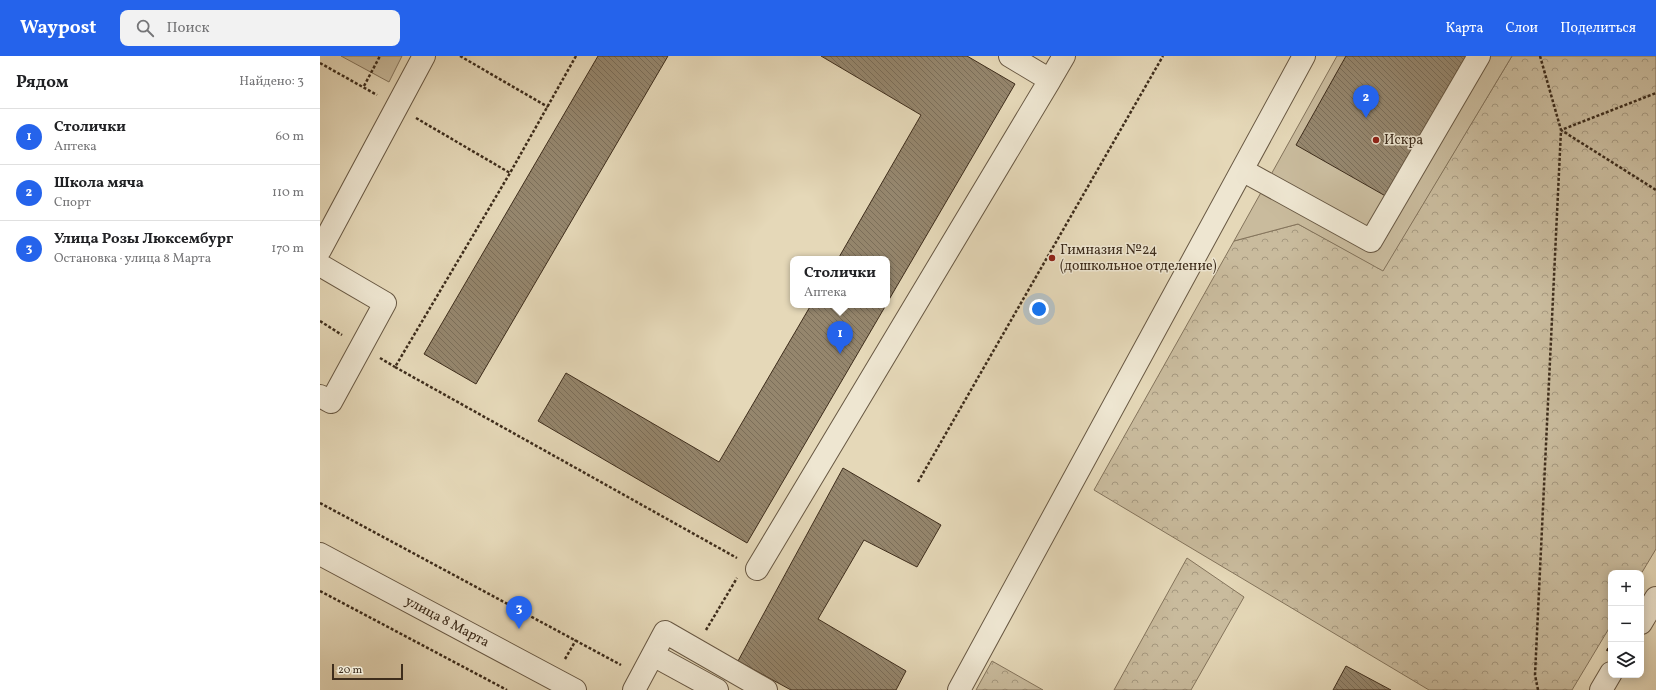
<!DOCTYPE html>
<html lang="ru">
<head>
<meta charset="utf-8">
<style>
	:root { --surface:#fff; --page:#f2f2f2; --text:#202124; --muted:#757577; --line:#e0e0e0; --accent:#2563eb }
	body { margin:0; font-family:Vollkorn,serif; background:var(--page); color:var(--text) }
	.controls { position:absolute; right:12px; bottom:12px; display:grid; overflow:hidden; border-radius:8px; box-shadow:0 2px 10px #0003 }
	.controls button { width:36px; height:36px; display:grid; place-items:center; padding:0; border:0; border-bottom:1px solid var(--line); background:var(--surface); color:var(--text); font:20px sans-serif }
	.scale { position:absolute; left:12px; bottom:10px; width:71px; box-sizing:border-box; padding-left:4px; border:2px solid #3e2d1c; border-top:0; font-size:11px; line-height:14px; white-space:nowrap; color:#3e2d1c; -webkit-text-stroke:3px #eee6d1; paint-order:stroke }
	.you { position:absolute; left:719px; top:253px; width:14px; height:14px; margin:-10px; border:3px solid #fff; border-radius:50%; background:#1a73e8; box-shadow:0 0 0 6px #1a73e833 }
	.badge { display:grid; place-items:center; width:26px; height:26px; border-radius:50%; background:var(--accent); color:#fff; font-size:13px; font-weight:700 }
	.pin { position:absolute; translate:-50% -33px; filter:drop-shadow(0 1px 2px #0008) }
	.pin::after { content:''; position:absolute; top:21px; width:14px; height:12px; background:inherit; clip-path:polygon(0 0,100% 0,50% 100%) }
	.popup { position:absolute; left:470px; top:200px; width:100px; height:52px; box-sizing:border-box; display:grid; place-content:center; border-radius:8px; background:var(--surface); filter:drop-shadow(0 1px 3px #0005); font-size:13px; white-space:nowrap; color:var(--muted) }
	.popup b { font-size:15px; color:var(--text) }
	.popup::after { content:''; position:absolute; left:50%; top:100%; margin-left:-8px; border:8px solid transparent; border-top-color:var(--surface) }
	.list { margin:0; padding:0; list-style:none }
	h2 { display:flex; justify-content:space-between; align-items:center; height:52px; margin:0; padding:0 16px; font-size:17px }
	h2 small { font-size:13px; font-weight:400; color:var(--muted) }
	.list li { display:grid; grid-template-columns:26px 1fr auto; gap:12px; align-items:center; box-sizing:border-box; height:56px; padding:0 16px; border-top:1px solid var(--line) }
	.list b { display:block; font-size:15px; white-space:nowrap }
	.list p { margin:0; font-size:13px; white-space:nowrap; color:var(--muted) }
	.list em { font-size:13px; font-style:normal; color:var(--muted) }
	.icon { flex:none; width:22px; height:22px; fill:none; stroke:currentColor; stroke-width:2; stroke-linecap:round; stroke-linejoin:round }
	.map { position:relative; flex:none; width:1336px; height:634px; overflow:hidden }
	header { display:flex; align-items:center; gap:24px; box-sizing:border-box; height:56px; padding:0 20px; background:var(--accent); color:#fff }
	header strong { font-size:19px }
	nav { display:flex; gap:22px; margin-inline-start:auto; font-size:14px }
	.search { width:280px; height:36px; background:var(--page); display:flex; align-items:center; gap:10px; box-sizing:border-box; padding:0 14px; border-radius:8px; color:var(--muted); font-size:15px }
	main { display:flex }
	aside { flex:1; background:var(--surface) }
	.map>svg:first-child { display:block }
</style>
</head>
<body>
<header>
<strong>Waypost</strong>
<div class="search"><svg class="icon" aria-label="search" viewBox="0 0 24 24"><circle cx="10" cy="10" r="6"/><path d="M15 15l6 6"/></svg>Поиск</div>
<nav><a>Карта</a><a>Слои</a><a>Поделиться</a></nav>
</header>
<main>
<aside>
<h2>Рядом<small>Найдено: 3</small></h2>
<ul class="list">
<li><span class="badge">1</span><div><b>Столички</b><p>Аптека</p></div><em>60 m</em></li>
<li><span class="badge">2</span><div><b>Школа мяча</b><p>Спорт</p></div><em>110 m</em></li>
<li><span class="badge">3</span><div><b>Улица Розы Люксембург</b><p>Остановка · улица 8 Марта</p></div><em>170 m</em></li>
</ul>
</aside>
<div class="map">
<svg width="1336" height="634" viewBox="0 0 1336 634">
	<defs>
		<pattern id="forest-crowns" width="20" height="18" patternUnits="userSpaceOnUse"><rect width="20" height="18" fill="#c9bb9d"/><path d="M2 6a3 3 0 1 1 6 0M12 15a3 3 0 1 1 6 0" fill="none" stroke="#a5987f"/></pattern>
		<pattern id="building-back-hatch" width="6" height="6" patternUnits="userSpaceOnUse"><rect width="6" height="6" fill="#95866d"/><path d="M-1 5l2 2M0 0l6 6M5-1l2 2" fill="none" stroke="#7b6e59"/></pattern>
	</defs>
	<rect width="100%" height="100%" fill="#e5d8b8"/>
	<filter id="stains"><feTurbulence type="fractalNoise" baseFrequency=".005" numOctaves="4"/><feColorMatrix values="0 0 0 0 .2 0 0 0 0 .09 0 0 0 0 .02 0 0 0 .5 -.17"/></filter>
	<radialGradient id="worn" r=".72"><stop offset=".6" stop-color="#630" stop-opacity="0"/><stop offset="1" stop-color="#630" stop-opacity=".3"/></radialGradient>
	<path fill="url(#forest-crowns)" stroke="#84745c" d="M 1192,0 L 1336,0 L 1336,493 L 1321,518 L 1291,517 L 1291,569 L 1252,634 L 1109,634 L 774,434 L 914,185 L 978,168 L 1063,214 Z
		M 867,502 L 924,541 L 871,634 L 794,634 Z
		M 672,605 L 723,634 L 656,634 Z"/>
	<path fill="#c9bb9d" stroke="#84745c" d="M 21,0 L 82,0 L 69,26 Z
		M 1017,0 L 1192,0 L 1063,215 L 978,168 L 914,185 Z"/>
	<path fill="url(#building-back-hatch)" stroke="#3e2d1c" d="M 278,0 L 348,0 L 156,328 L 104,298 Z
		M 501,0 L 647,0 L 695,28 L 567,247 L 567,203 L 518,203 L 601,59 Z
		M 1026,0 L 1149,0 L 1069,142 L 976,89 Z
		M 491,249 L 566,249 L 427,487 L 218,365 L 246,317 L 399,406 Z
		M 523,412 L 621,469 L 597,511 L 544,484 L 498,563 L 586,615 L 576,634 L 471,634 L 418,605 Z
		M 1026,610 L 1071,634 L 1013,634 Z"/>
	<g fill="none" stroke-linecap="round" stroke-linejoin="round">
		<defs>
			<path id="minor" d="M 690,0 L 730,24 L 744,0
				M 922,114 L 1051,185 L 1159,0
				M 0,194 L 104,0
				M 0,209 L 65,247 L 11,346 L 0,340
				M 0,498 L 255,634
				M 437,513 L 730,24
				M 1321,567 L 1336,542
				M 333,599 L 397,634
				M 314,634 L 345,576 L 446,634
				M 639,634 L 984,0
				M 1281,634 L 1291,617"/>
		</defs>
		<use href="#minor" stroke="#685843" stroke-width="24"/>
		<path stroke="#3e2d1c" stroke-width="2.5" stroke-dasharray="3 2" stroke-linecap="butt" d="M 140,0 L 228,51
			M 256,0 L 190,117 L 75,311 L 417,502
			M 1220,0 L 1241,74 L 1336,37
			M 0,7 L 57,39
			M 44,30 L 60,0
			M 96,62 L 190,117
			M 0,265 L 22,279
			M 60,302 L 75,311
			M 598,426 L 843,0
			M 0,447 L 301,609
			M 0,535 L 187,634
			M 386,574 L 417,522
			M 1287,595 L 1291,588
			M 245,603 L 256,584
			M 1218,634 L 1215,619 L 1241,74 L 1336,134"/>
		<use href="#minor" stroke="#eee6d1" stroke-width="22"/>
	</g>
	<g fill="#8f2418" stroke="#eee6d1" stroke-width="1.5">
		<circle cx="1056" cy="84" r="4"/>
		<circle cx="732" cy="202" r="4"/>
	</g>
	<g text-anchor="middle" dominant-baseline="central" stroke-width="3" stroke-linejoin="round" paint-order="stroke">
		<g font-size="14" fill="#3e2d1c" stroke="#eee6d1" text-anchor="start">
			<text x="1064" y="84">Искра</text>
			<text x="740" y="194">Гимназия №24<tspan x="740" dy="16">(дошкольное отделение)</tspan></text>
		</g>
		<g font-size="14" fill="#3e2d1c" stroke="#eee6d1">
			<text transform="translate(127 566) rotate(28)">улица 8 Марта</text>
		</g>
	</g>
	<rect width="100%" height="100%" filter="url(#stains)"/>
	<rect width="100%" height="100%" fill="url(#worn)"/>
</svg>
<div class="controls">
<button>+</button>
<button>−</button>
<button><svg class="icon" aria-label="layers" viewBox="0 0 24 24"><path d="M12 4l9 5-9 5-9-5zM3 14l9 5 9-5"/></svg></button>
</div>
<div class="scale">20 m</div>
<div class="you"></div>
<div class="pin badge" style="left:520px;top:298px">1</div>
<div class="popup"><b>Столички</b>Аптека</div>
<div class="pin badge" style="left:1046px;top:62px">2</div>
<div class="pin badge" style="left:199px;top:573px">3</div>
</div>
</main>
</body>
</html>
